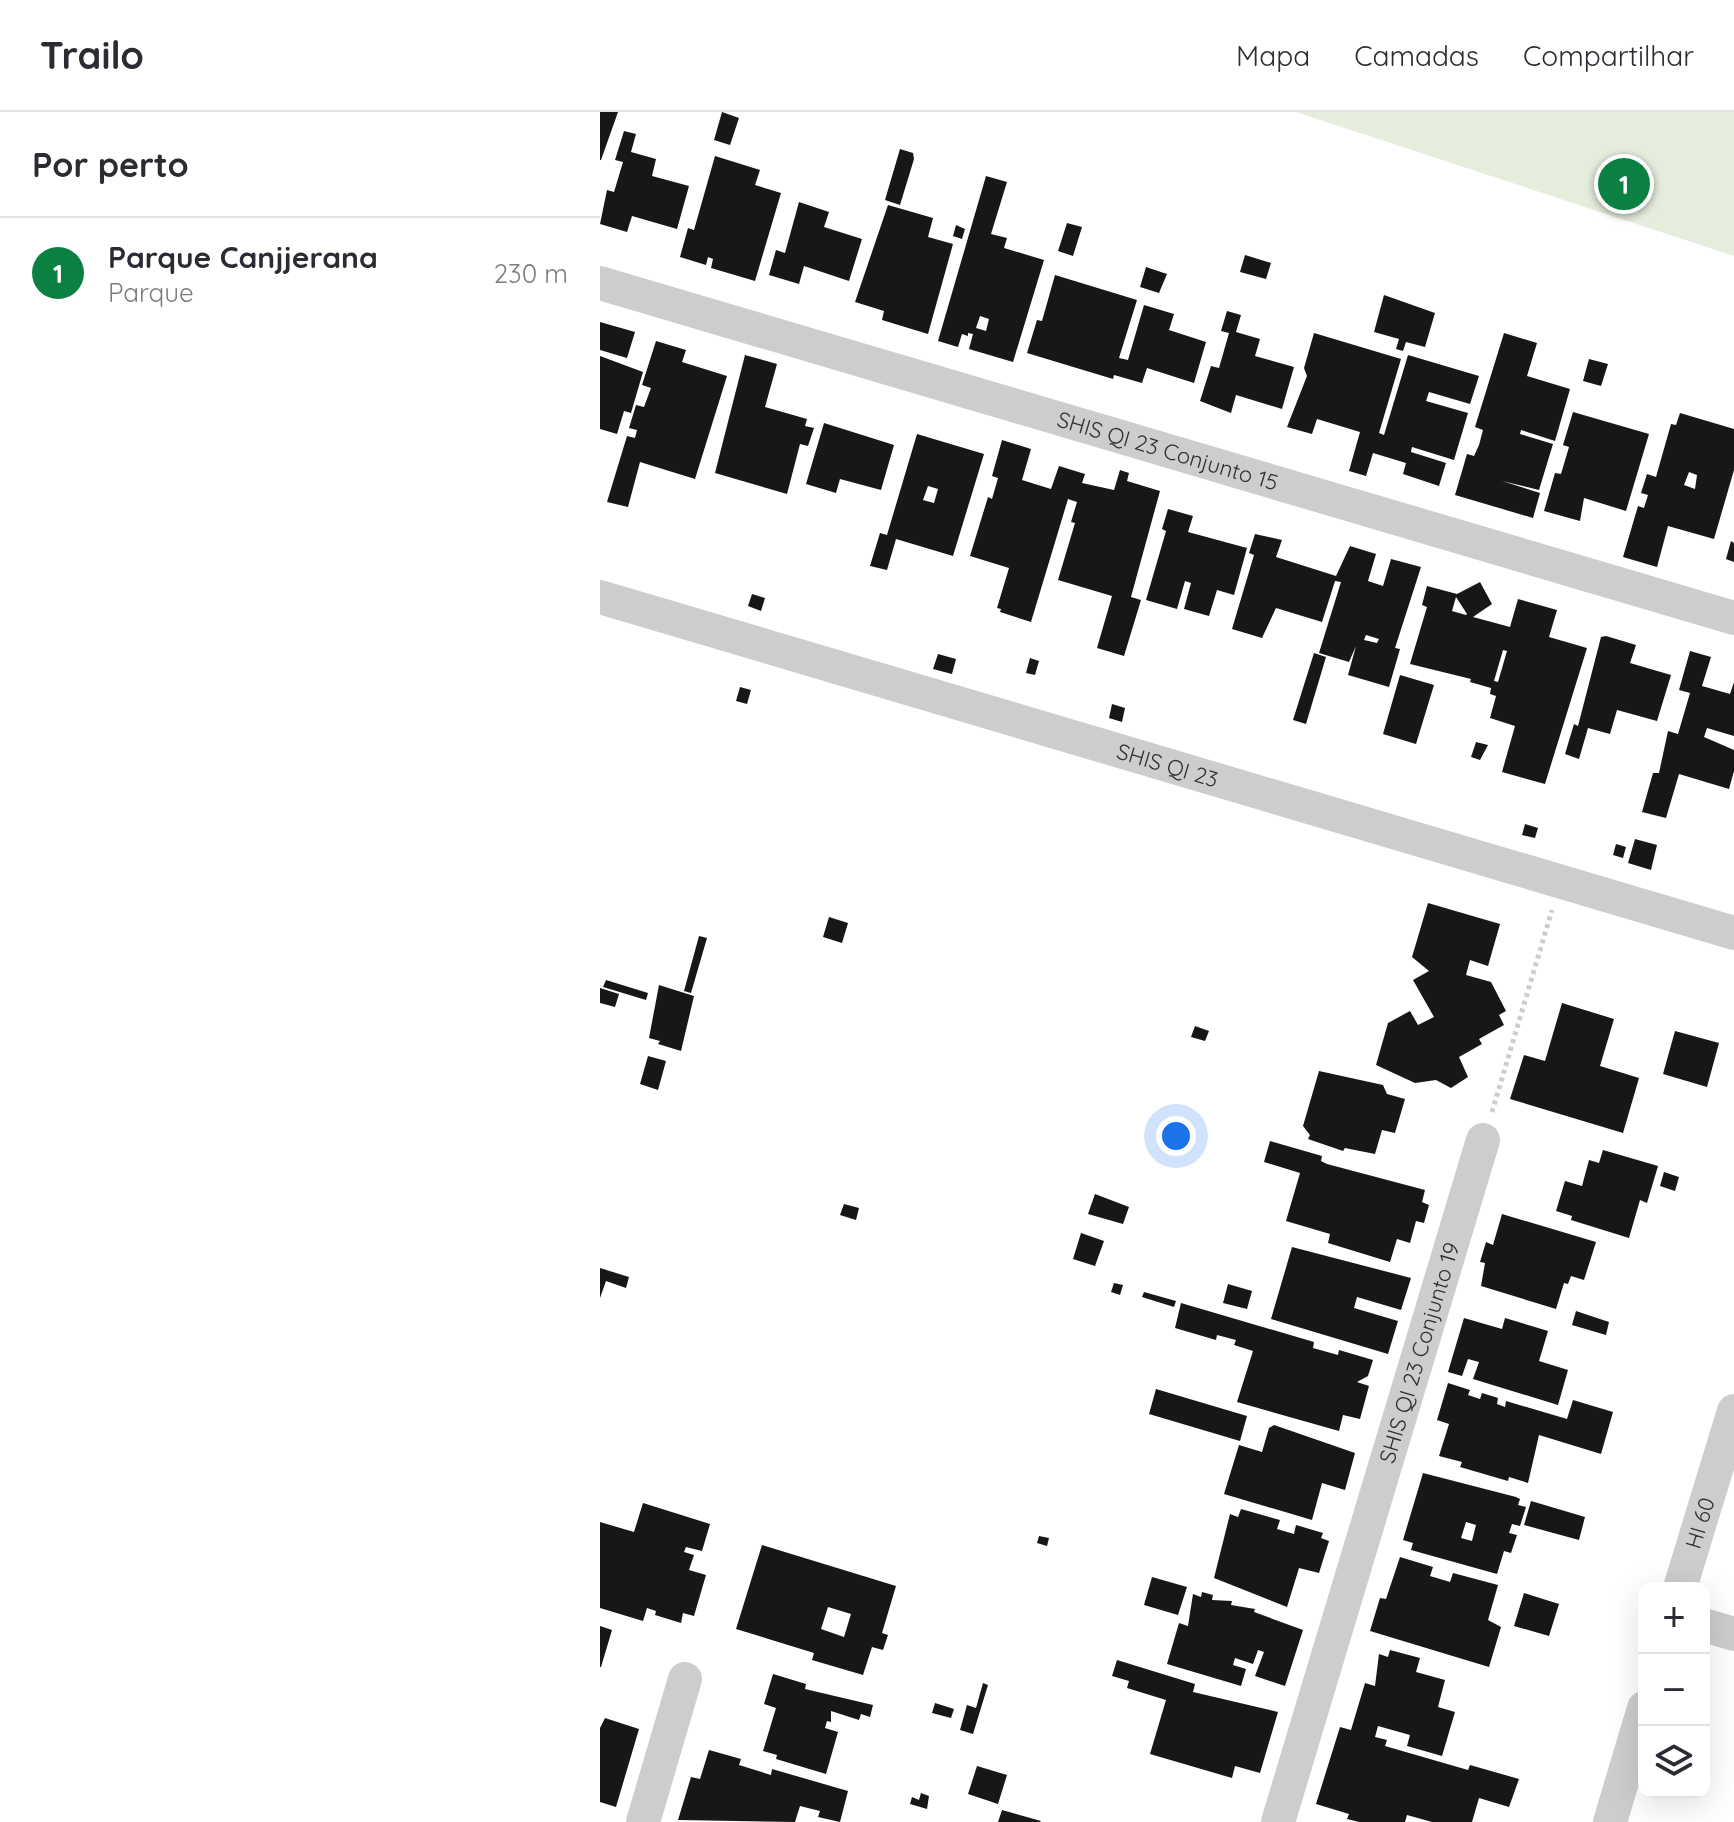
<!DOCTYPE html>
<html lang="pt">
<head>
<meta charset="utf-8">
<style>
	:root { --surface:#fff; --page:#f2f2f3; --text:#2b2b33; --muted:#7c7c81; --line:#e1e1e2; --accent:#0b8043 }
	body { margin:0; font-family:Quicksand,sans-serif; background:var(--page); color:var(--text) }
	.controls { position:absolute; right:24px; bottom:24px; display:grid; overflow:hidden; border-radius:16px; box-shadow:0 8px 32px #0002 }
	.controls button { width:72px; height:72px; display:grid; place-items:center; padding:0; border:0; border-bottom:2px solid var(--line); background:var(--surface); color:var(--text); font:40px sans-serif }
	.you { position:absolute; left:576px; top:1024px; width:28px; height:28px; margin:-20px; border:6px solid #fff; border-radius:50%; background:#1a73e8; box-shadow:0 0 0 12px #1a73e833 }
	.badge { display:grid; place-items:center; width:52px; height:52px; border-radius:50%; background:var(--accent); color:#fff; font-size:26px; font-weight:700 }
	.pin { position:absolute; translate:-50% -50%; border:4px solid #fff; box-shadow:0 2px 8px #0006 }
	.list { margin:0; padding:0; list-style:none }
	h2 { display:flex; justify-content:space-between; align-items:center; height:104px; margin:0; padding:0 32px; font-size:34px }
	h2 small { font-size:26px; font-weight:400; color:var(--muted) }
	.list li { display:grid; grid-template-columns:52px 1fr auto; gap:24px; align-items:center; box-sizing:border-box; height:112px; padding:0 32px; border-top:2px solid var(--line) }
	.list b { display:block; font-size:30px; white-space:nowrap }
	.list p { margin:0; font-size:26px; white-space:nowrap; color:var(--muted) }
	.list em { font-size:26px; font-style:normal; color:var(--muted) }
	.icon { flex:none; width:44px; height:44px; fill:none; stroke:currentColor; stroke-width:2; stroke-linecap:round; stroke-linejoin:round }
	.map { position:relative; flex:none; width:1134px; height:1710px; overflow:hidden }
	header { display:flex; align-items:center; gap:48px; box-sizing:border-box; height:112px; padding:0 40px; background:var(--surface); border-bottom:2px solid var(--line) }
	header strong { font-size:38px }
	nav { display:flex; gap:44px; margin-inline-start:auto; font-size:28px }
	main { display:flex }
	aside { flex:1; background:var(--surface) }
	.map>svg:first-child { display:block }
</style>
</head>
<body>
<header>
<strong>Trailo</strong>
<nav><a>Mapa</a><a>Camadas</a><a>Compartilhar</a></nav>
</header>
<main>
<aside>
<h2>Por perto<small></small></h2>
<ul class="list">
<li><span class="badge">1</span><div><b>Parque Canjjerana</b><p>Parque</p></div><em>230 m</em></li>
</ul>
</aside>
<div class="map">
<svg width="1134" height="1710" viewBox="0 0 1134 1710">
	<rect width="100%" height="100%" fill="#fff"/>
	<path fill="#e5eddd" d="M 696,0 L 1134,0 L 1134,144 Z"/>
	<path fill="#171717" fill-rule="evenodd" d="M 0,0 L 18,0 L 1,48 L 0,48 Z
		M 122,0 L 139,6 L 130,33 L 114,28 Z
		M 24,19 L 36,22 L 31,40 L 56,47 L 52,64 L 89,74 L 77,117 L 32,104 L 27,120 L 0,112 L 7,78 L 14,80 L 23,50 L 15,48 Z
		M 300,37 L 313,41 L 314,47 L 300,93 L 285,88 Z
		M 115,44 L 160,58 L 155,73 L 181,81 L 155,169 L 111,156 L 113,147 L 108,145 L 106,153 L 80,145 L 88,116 L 94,118 Z
		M 386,64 L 407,70 L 391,122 L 407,126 L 404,136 L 444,148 L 413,250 L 369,237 L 373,222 L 368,221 L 368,224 L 362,222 L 358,235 L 338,229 ZM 380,204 L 389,207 L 386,219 L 376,216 Z
		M 199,90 L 229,100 L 224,115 L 262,127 L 249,169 L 204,154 L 199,172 L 169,163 L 176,138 L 185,141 Z
		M 288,93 L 333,106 L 328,125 L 353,132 L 328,222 L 282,208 L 284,199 L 255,190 Z
		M 467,111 L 482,115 L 473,144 L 458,139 Z
		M 356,113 L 365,117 L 362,127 L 353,124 Z
		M 645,143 L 671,151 L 666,167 L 640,160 Z
		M 546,155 L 567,162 L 559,181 L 540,175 Z
		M 455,163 L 537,188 L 519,246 L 528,248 L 544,193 L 574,202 L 569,218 L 606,230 L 594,271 L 547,256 L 542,271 L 514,263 L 513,267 L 427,241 L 437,208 L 442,209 Z
		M 784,183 L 835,201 L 825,235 L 806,230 L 803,239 L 796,237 L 799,227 L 774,220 Z
		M 627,199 L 641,203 L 636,220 L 660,227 L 655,244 L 694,255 L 682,297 L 636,283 L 631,301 L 600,289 L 611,254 L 619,256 L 629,221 L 621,219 Z
		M 0,210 L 35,220 L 27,246 L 0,238 Z
		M 714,221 L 801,247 L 779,321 L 784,323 L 808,243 L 879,264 L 870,292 L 829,280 L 826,289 L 868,301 L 854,348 L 812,335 L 811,340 L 846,351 L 839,374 L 803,362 L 806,351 L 773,341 L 766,364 L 749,359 L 760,320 L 717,307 L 712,322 L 687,315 L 707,264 L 704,256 Z
		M 904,221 L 937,231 L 927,264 L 970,277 L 955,329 L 921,318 L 920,322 L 953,332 L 939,378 L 902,369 L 940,381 L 933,406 L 855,383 L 867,342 L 874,344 L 879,333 L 883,318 L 875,315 Z
		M 56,229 L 86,238 L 82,250 L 127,264 L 95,367 L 40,350 L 28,395 L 7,390 L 27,324 L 35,326 L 37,318 L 29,316 L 36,293 L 44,295 L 51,276 L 42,273 Z
		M 145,243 L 177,252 L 165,295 L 207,307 L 205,314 L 214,316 L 208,334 L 200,332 L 187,382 L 115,361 Z
		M 0,244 L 43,260 L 31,301 L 24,299 L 17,322 L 0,317 Z
		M 989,247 L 1008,252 L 1001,274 L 983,269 Z
		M 973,300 L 1049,322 L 1026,399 L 984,386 L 980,409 L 944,399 L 955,361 L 961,362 L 969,335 L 963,333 Z
		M 1080,301 L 1134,317 L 1134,358 L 1114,427 L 1068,414 L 1057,455 L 1023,445 L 1038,394 L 1044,396 L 1048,383 L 1041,381 L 1047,362 L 1056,365 L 1071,312 L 1076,313 ZM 1089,360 L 1097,363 L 1095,377 L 1084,373 Z
		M 224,311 L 294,333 L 281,378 L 240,367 L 236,381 L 206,372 Z
		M 317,322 L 384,342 L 353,444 L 296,427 L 287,458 L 270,454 L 280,421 L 287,423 ZM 328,374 L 338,377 L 334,391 L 323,388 Z
		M 402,328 L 431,337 L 422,368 L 451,377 L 459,354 L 485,362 L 482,371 L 514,378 L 520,358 L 529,361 L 527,369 L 560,379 L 531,485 L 541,488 L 524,544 L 497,536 L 512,484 L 458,468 L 475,411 L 471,410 L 477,390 L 468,387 L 431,510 L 400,500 L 401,497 L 397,496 L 409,456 L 370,444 L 388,385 L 392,387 L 398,366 L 392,364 Z
		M 568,397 L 593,404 L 588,420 L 647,436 L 634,483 L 617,478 L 609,504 L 584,497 L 591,471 L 585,469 L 577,497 L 546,488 L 566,419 L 562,417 Z
		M 655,422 L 682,428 L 676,445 L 736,464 L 750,434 L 776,442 L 768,469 L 783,474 L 791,447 L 821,455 L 795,536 L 800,537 L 789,575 L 748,563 L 756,534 L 749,550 L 719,541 L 741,470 L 735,469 L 722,510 L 676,496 L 662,526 L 632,517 L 654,443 L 649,441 ZM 766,523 L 779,527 L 777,531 L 764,528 Z
		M 1131,429 L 1134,431 L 1134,450 L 1126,447 Z
		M 880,470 L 892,492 L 873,505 L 910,515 L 918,487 L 957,498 L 949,525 L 987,536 L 945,672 L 902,660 L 915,614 L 890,606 L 896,584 L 890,582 L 891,576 L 870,570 L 871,567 L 810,552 L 827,495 L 822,493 L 827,474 L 857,482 ZM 856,485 L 867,502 L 866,503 L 852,499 ZM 903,538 L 907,539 L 898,570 L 894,569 Z
		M 152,482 L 165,486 L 161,499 L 148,494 Z
		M 1006,524 L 1036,533 L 1030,551 L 1071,563 L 1057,609 L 1017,598 L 1010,622 L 988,616 L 979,647 L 965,642 L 974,612 L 978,614 L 1001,525 Z
		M 1090,539 L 1111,545 L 1102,574 L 1130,582 L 1134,570 L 1134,624 L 1107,616 L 1104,625 L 1134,638 L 1134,659 L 1129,677 L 1079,662 L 1066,706 L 1042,700 L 1053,661 L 1059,661 L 1068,619 L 1078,622 L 1090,581 L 1079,578 Z
		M 714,541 L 726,545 L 706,612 L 693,608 Z
		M 338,542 L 356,547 L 352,562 L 333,557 Z
		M 430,546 L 439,549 L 435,563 L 426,561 Z
		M 800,563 L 834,573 L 816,632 L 783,622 Z
		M 140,575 L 151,578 L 147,592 L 136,589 Z
		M 512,592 L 525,596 L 522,610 L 509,606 Z
		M 876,630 L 888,633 L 880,648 L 871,645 Z
		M 925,712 L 938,716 L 935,726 L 922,723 Z
		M 1035,727 L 1057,733 L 1051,758 L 1028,751 Z
		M 1016,732 L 1026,735 L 1023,746 L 1013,743 Z
		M 828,791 L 900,812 L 888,854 L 870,848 L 866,863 L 891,870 L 906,899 L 899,903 L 904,913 L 879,927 L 882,932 L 859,945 L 868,965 L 851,976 L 836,968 L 815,971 L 776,953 L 788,911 L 810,899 L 818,913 L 834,905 L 813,868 L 829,859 L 812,845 Z
		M 229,805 L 248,811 L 242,831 L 223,825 Z
		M 99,824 L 107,826 L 91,881 L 84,879 Z
		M 6,868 L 48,881 L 46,888 L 3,875 Z
		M 59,873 L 94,884 L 81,939 L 58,932 L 60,929 L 49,926 Z
		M 0,876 L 19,882 L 15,895 L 0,891 Z
		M 962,891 L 1014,907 L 1000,954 L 1039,966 L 1023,1021 L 910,987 L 924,943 L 945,949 Z
		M 595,914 L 609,919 L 605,929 L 591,925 Z
		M 1075,919 L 1119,931 L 1107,975 L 1063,962 Z
		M 48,944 L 66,949 L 58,978 L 40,972 Z
		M 719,959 L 783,973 L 787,982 L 805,987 L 795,1021 L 782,1018 L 775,1042 L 745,1036 L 743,1039 L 708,1027 L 710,1023 L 703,1014 Z
		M 670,1029 L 722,1044 L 721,1049 L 727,1052 L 825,1078 L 822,1090 L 829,1093 L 824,1111 L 816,1109 L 810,1131 L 797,1127 L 790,1150 L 728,1131 L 730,1122 L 686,1109 L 700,1061 L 664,1050 Z
		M 1003,1038 L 1058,1054 L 1047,1091 L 1040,1088 L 1029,1126 L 971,1108 L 972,1104 L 956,1099 L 965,1069 L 982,1074 L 989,1048 L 999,1051 Z
		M 1064,1060 L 1079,1065 L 1075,1079 L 1060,1074 Z
		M 495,1082 L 529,1095 L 523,1112 L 488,1102 Z
		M 244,1092 L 259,1096 L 256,1108 L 240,1103 Z
		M 902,1102 L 996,1130 L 984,1168 L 971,1164 L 968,1172 L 964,1171 L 956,1197 L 881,1174 L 885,1151 L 880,1150 L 886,1130 L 893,1133 Z
		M 481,1121 L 504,1129 L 495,1154 L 473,1147 Z
		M 692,1135 L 811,1166 L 801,1198 L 757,1185 L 754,1196 L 798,1209 L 788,1242 L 671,1207 Z
		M 0,1156 L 29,1165 L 26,1176 L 6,1169 L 0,1186 Z
		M 514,1171 L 523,1173 L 520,1183 L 511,1180 Z
		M 628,1172 L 652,1179 L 647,1197 L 623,1191 Z
		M 544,1180 L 576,1189 L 574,1195 L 542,1185 Z
		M 581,1191 L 714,1230 L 713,1236 L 738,1243 L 739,1238 L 773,1248 L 768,1264 L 757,1270 L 769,1274 L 760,1307 L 743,1303 L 739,1319 L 637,1290 L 653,1239 L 634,1233 L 636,1228 L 617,1223 L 616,1228 L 575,1216 Z
		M 976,1199 L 1009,1210 L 1006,1223 L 972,1213 Z
		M 864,1206 L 902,1217 L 905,1206 L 948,1219 L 939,1249 L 968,1258 L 958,1293 L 873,1267 L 879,1250 L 868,1247 L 862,1264 L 848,1260 Z
		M 848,1271 L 870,1278 L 868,1283 L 880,1287 L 882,1281 L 898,1286 L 897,1292 L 905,1295 L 906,1289 L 967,1307 L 973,1288 L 1013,1300 L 1001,1342 L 939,1323 L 928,1371 L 909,1365 L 908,1369 L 860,1355 L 862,1350 L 839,1344 L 849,1312 L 837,1308 Z
		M 556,1277 L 647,1304 L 640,1329 L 549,1302 Z
		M 674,1313 L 755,1341 L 745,1378 L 722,1371 L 712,1408 L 624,1382 L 639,1333 L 662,1340 L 669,1316 Z
		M 823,1361 L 916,1385 L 920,1387 L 918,1393 L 926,1395 L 920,1414 L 912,1412 L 909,1421 L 917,1423 L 911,1441 L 904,1439 L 897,1462 L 811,1438 L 813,1431 L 803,1428 ZM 866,1410 L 876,1413 L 872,1429 L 861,1426 Z
		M 931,1389 L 985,1405 L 979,1428 L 924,1413 Z
		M 43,1391 L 110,1412 L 102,1439 L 86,1435 L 84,1440 L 94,1443 L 89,1458 L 106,1463 L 94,1504 L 83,1501 L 81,1511 L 55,1503 L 56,1499 L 47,1496 L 43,1509 L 0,1496 L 0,1410 L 34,1420 Z
		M 641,1397 L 680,1408 L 677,1417 L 694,1422 L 696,1413 L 723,1421 L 721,1426 L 729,1429 L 719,1461 L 699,1456 L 687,1495 L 614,1466 L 630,1402 L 638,1405 Z
		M 439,1424 L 449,1426 L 447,1434 L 437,1431 Z
		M 162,1433 L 296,1474 L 282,1521 L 288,1523 L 283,1538 L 272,1535 L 263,1563 L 212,1548 L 214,1541 L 136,1517 ZM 228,1495 L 251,1502 L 244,1525 L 221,1517 Z
		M 800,1445 L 833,1455 L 830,1464 L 850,1470 L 853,1461 L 898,1473 L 888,1508 L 901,1515 L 889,1555 L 770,1519 L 780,1486 L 786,1487 Z
		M 552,1465 L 587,1475 L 578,1503 L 544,1493 Z
		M 602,1480 L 613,1483 L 612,1488 L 632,1489 L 631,1493 L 655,1497 L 654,1500 L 703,1518 L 685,1574 L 655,1564 L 664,1540 L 658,1538 L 653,1552 L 635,1546 L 633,1553 L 646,1557 L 641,1574 L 567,1552 L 579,1511 L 588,1514 L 593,1482 L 601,1485 Z
		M 924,1481 L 959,1492 L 949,1524 L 914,1514 Z
		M 0,1514 L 12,1518 L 1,1555 L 0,1555 Z
		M 790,1538 L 820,1546 L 816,1560 L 845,1568 L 838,1595 L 855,1600 L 842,1644 L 807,1634 L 810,1623 L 778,1614 L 775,1625 L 787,1628 L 785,1634 L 868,1658 L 870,1653 L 919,1667 L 909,1695 L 879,1686 L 872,1710 L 832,1710 L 807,1703 L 805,1710 L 759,1710 L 747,1707 L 749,1702 L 716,1692 L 740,1615 L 751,1618 L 765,1571 L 775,1574 L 779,1542 L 788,1545 Z
		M 517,1548 L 595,1572 L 593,1580 L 678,1600 L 660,1661 L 635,1654 L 632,1666 L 550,1642 L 566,1588 L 527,1576 L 529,1569 L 512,1564 Z
		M 173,1562 L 206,1572 L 205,1577 L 273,1593 L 270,1605 L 261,1602 L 259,1608 L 231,1599 L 231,1610 L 227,1609 L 225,1616 L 238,1620 L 226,1662 L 176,1647 L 177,1643 L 163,1639 L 176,1596 L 164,1592 Z
		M 383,1571 L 388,1573 L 373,1622 L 360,1618 L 367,1593 L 376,1596 Z
		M 335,1591 L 354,1597 L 351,1606 L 332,1601 Z
		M 5,1606 L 39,1617 L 16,1695 L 0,1690 L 0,1616 Z
		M 109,1638 L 141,1647 L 139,1653 L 171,1663 L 172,1657 L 248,1679 L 240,1710 L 218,1705 L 220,1699 L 200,1694 L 195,1710 L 78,1708 L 91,1665 L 100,1667 Z
		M 377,1654 L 407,1663 L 398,1692 L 368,1682 Z
		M 321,1681 L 329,1684 L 327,1697 L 310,1692 L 312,1685 L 319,1688 Z
		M 402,1698 L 441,1709 L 440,1710 L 398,1710 Z"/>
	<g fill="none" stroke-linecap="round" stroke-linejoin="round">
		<path stroke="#cdcdcd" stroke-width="5" stroke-dasharray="4 4" stroke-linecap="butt" d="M 892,1000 L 952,798"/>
		<g stroke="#cdcdcd" stroke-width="34">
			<path id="s1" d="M 0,171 L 1134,506"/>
			<path id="s2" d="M 0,485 L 1134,821"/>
			<path id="s3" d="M 1080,1476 L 1134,1299"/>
			<path d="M 1104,1513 L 1134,1522"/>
			<path d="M 43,1710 L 85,1567"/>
			<path id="s4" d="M 678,1710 L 883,1028"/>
			<path d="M 1010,1710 L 1044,1596"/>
		</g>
	</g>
	<g text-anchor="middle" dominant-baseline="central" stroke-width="8" stroke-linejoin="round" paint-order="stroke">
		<g font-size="22" fill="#303030" stroke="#fff">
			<text stroke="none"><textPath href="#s1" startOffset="592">SHIS QI 23 Conjunto 15</textPath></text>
			<text stroke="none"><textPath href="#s2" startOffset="592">SHIS QI 23</textPath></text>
			<text stroke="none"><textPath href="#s4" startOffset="490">SHIS QI 23 Conjunto 19</textPath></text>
			<text stroke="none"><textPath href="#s3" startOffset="68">HI 60</textPath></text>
		</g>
	</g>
</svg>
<div class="controls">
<button>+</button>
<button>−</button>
<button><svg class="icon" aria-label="layers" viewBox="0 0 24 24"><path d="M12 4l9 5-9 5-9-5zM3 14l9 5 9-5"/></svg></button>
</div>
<div class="you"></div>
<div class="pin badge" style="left:1024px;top:72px">1</div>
</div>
</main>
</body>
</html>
